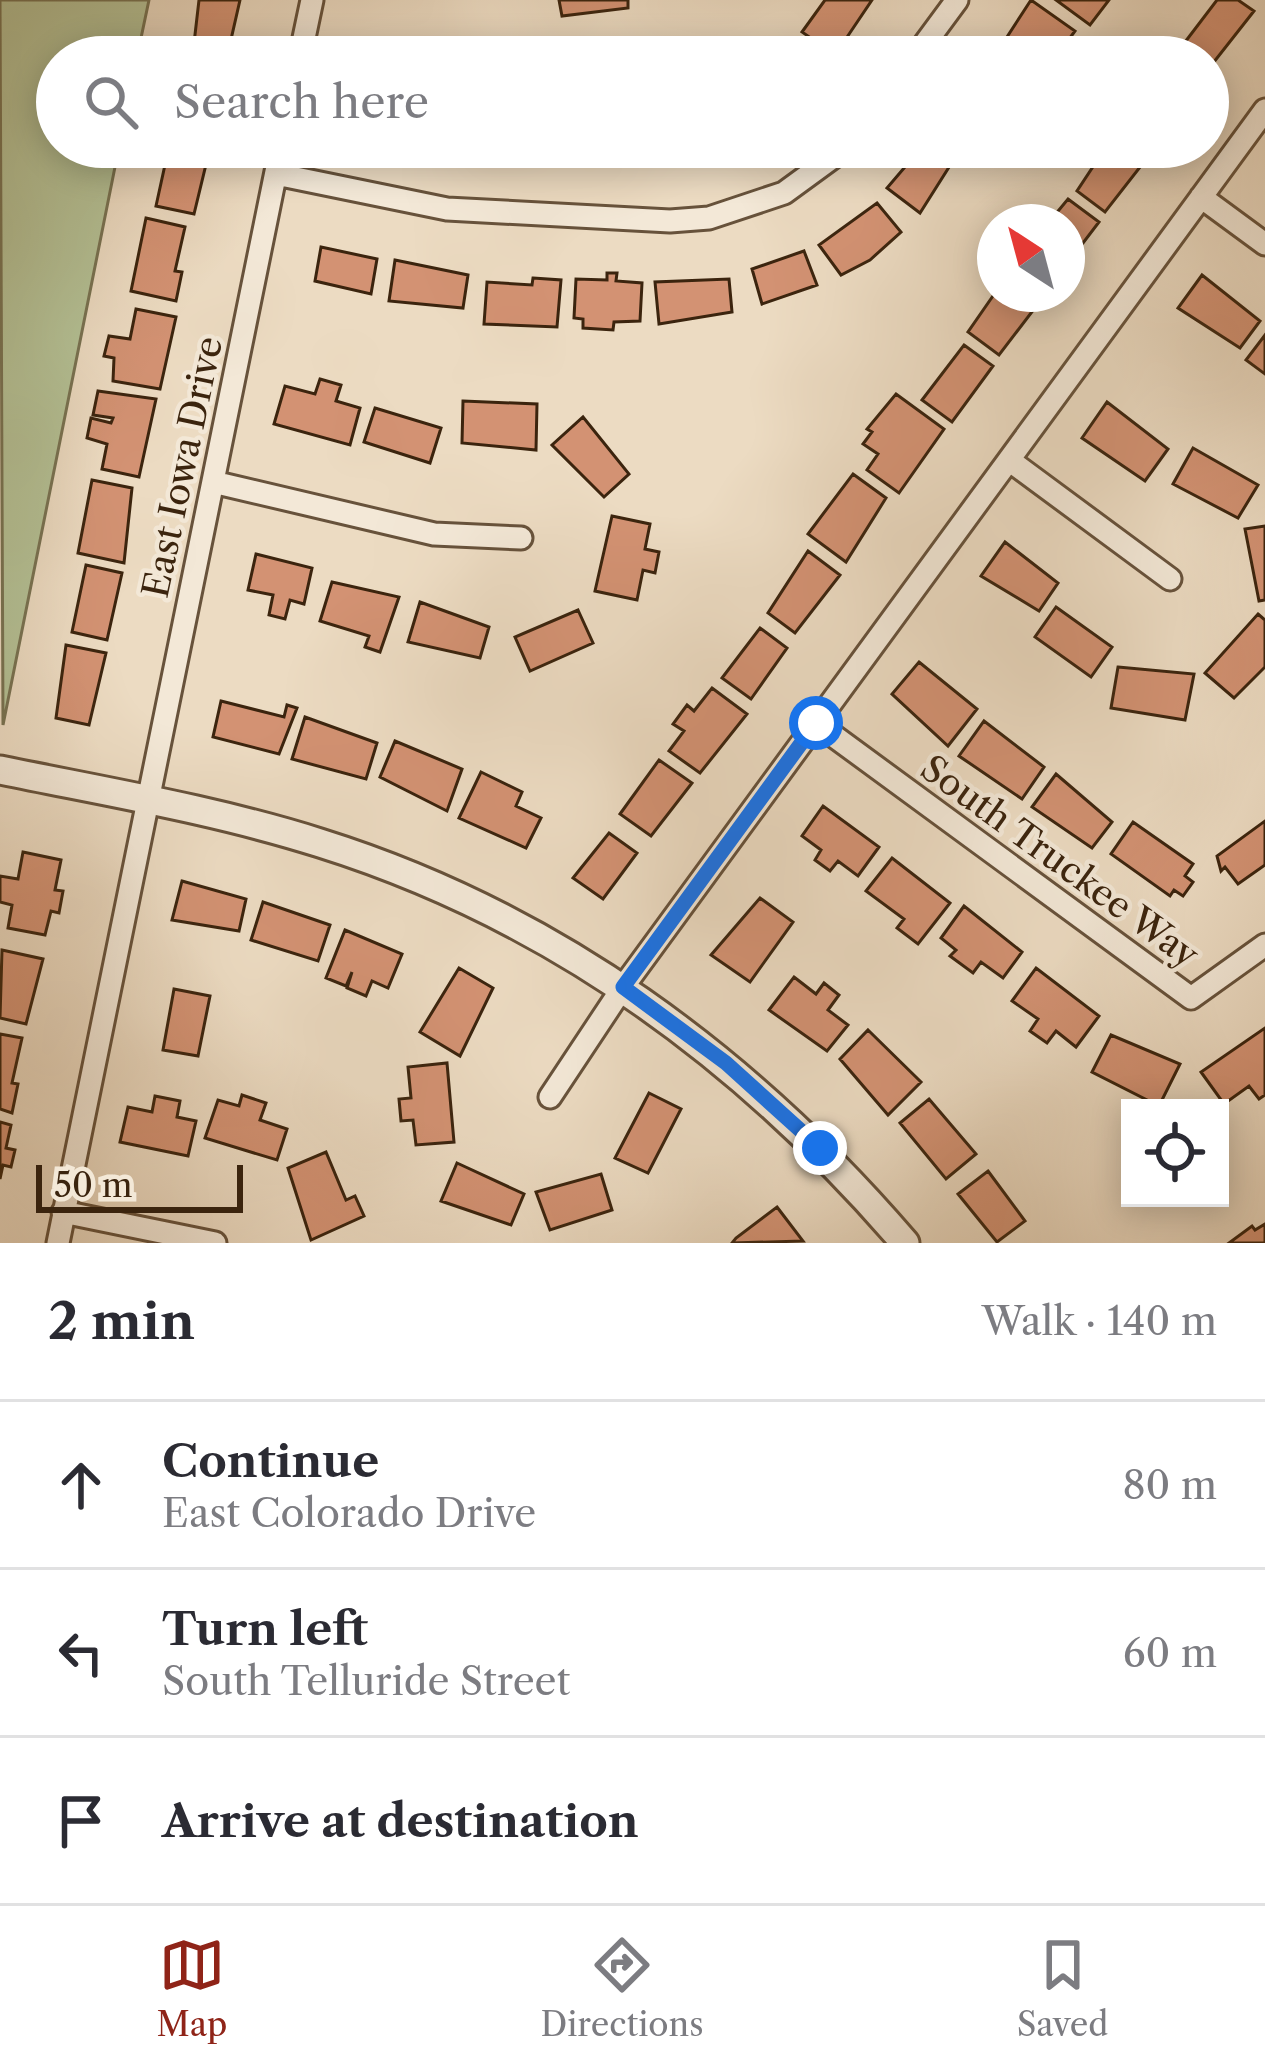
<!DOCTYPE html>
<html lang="en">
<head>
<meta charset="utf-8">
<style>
	:root { --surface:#fff; --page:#f7f7f7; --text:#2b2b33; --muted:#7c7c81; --line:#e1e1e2; --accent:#8f2418 }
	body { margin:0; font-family:"Libre Caslon Text",serif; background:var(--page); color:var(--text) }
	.controls { position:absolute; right:36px; bottom:36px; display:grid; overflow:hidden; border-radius:0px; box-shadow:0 6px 30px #0003 }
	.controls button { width:108px; height:108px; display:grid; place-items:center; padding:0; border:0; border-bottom:3px solid var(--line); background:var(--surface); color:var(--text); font:60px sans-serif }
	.compass { position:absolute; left:977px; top:204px; width:108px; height:108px; border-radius:50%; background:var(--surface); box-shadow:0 6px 30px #0003; rotate:324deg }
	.scale { position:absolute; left:36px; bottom:30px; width:207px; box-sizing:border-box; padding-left:12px; border:6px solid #3b240e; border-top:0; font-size:33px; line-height:42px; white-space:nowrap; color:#3b240e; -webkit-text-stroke:9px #f3e8d7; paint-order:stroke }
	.stop { position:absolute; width:36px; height:36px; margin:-27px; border:9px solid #1a73e8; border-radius:50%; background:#fff }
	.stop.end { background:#1a73e8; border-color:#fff; box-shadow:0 3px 12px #0008 }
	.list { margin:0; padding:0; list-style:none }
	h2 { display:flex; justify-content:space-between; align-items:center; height:156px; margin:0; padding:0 48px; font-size:51px }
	h2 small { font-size:39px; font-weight:400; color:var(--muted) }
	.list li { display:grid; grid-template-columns:78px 1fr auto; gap:36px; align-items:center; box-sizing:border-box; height:168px; padding:0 48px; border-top:3px solid var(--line) }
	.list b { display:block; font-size:45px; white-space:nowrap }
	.list p { margin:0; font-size:39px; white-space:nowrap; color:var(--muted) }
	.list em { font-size:39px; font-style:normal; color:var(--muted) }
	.icon { flex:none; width:66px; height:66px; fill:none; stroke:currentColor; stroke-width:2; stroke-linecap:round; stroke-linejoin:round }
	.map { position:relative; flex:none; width:1265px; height:1243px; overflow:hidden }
	.search { position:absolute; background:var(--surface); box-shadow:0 6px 30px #0003; left:36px; right:36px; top:36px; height:132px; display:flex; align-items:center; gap:30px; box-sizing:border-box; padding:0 42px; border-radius:66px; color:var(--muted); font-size:45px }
	.sheet { height:660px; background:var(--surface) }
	nav { display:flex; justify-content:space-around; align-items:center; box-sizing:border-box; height:168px; border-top:3px solid var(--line); background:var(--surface); font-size:33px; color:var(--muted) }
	nav a { display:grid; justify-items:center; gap:6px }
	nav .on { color:var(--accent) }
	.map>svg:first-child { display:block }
</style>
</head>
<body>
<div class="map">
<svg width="1265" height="1243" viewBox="0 0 1265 1243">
	<rect width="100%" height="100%" fill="#ecdbc2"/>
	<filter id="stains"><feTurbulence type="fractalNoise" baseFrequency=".00167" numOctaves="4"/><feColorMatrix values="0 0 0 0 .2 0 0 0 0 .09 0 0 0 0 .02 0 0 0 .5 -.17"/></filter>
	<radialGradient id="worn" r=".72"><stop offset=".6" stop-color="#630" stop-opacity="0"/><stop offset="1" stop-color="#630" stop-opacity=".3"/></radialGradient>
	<path fill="#b4c196" stroke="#787252" stroke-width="3" d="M 0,0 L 149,0 L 137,57 L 57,57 L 57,147 L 119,147 L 3,725 Z"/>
	<path fill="#d39273" stroke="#3b240e" stroke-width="3" d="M 199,0 L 240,0 L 227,57 L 193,52 Z
		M 559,0 L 628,0 L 628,8 L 562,16 Z
		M 825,0 L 872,0 L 835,55 L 802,32 Z
		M 1031,0 L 1075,31 L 1056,57 L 994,57 Z
		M 1056,0 L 1109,0 L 1090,25 Z
		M 1217,0 L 1238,0 L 1254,11 L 1210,67 L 1208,57 L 1197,57 L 1182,46 Z
		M 795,42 L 812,57 L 781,57 Z
		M 191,147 L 209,152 L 194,214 L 156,206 L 168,151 L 155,147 Z
		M 517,147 L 579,147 L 579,153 L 566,155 L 517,153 Z
		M 597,147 L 671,147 L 670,156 L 596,156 Z
		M 922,147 L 945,147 L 956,156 L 920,213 L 887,188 Z
		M 1106,147 L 1143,147 L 1151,153 L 1105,212 L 1077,191 Z
		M 1068,199 L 1099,222 L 1067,264 L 1067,222 L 1049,222 Z
		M 877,203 L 901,232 L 870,260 L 841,275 L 819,245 Z
		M 146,218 L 185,227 L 175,271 L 182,272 L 176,301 L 131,291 Z
		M 321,247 L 377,259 L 371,294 L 315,281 Z
		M 804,251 L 817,285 L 762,304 L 752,269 Z
		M 395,260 L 468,275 L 463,308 L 389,301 Z
		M 607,273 L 617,273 L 616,281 L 642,283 L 640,321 L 614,322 L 613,330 L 583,328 L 583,319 L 574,318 L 576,279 L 607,280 Z
		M 1202,275 L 1260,321 L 1240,348 L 1178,308 Z
		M 533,278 L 561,280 L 557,327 L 484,324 L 487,282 L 532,285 Z
		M 729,279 L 732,312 L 659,324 L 655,282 Z
		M 995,293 L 1044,296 L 999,355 L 968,332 Z
		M 136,309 L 176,317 L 160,389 L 113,381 L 114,358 L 104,356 L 109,336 L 130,339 Z
		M 1265,335 L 1265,374 L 1246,360 Z
		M 964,345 L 993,366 L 952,422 L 922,400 Z
		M 320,379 L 341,385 L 336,401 L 360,408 L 350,445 L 274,424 L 285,386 L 315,394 Z
		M 98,391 L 156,399 L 139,477 L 102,469 L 107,444 L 87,438 L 91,418 L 111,423 L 113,418 L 93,415 Z
		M 896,394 L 944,429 L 899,493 L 867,470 L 878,454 L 863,444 L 872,432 L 867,429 Z
		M 463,401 L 537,404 L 536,450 L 462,443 Z
		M 1107,402 L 1168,449 L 1145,481 L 1082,438 Z
		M 375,408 L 441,428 L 430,463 L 364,442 Z
		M 583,417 L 629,474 L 604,497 L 552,445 Z
		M 1193,448 L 1258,485 L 1238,518 L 1173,484 Z
		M 853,474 L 886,498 L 846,562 L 808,534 Z
		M 92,480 L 132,488 L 124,563 L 78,553 Z
		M 612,516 L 650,524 L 645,549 L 659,552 L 655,573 L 643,570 L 637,600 L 595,591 Z
		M 1265,526 L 1265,600 L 1259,601 L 1245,529 Z
		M 1005,542 L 1058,583 L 1039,611 L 981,576 Z
		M 808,551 L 840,575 L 795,633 L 768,613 Z
		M 256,554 L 312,568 L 304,604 L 290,600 L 285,619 L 269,615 L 273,595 L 248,590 Z
		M 86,565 L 122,573 L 107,640 L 72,632 Z
		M 332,582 L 399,597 L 380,652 L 365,647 L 369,636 L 320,621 Z
		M 420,602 L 489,627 L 480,658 L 408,642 Z
		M 1056,607 L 1112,647 L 1091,677 L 1035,637 Z
		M 578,610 L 593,643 L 530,671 L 515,637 Z
		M 1258,614 L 1265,620 L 1265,667 L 1234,698 L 1205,673 Z
		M 760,628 L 787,648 L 751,699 L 722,678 Z
		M 66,645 L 106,653 L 89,725 L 56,718 Z
		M 919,662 L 977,709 L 948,746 L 892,694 Z
		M 1118,667 L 1194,674 L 1185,720 L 1111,708 Z
		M 712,688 L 747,714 L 700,773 L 669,751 L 684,731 L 673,724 L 687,705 L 694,711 Z
		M 221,701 L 284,717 L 287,705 L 297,708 L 279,754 L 213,737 Z
		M 305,717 L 377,743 L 366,779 L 292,759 Z
		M 984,721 L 1044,767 L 1022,799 L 959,756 Z
		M 395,741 L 462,769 L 447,811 L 380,777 Z
		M 659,760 L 692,783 L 651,836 L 620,814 Z
		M 481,772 L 522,792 L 516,806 L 541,818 L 526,848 L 459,818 Z
		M 1056,774 L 1112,822 L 1092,848 L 1032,807 Z
		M 823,806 L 879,847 L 858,876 L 838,861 L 830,871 L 815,860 L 821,850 L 802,836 Z
		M 1265,821 L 1265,865 L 1238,884 L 1225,867 L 1221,871 L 1217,856 Z
		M 1133,822 L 1193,864 L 1185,876 L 1193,882 L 1183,896 L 1174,890 L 1170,896 L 1111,854 Z
		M 609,833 L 637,853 L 603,899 L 573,878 Z
		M 23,852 L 61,860 L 55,890 L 63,891 L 59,913 L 51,911 L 45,935 L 8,928 L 12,905 L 0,902 L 0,876 L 18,879 Z
		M 892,858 L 950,903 L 918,944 L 897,928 L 904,919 L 866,891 Z
		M 182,881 L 246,899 L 239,931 L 172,920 Z
		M 760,898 L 793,922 L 750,982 L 711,955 Z
		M 263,902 L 330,925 L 318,961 L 251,940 Z
		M 964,906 L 1022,952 L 1003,978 L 981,962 L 973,973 L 950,956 L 956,950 L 941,938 Z
		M 345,930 L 402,954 L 388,988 L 372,981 L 366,996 L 347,988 L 352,972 L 346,986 L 326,978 Z
		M 2,950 L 43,959 L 26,1024 L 0,1018 Z
		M 459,968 L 493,988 L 460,1056 L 420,1032 Z
		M 1036,968 L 1099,1016 L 1076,1047 L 1056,1031 L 1047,1043 L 1030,1031 L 1038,1019 L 1012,1001 Z
		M 794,977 L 816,994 L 824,983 L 839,995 L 828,1010 L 848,1025 L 827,1051 L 769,1010 Z
		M 174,989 L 210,996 L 198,1056 L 163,1050 Z
		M 1265,1028 L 1265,1095 L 1259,1099 L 1249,1086 L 1224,1104 L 1201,1072 Z
		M 868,1030 L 921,1082 L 888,1115 L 840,1059 Z
		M 0,1034 L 22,1038 L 12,1083 L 18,1084 L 12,1113 L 0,1109 Z
		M 1111,1035 L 1180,1064 L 1159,1106 L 1092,1072 Z
		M 447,1063 L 454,1142 L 416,1145 L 413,1120 L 401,1121 L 399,1099 L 411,1098 L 408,1067 Z
		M 649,1093 L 681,1109 L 648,1173 L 615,1158 Z
		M 242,1095 L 266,1103 L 260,1120 L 287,1129 L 277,1160 L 205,1138 L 218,1100 L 239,1106 Z
		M 155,1096 L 180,1101 L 177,1117 L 196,1121 L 188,1156 L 120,1142 L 128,1107 L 152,1112 Z
		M 929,1099 L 976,1154 L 946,1179 L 900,1123 Z
		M 0,1122 L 11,1125 L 6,1148 L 15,1150 L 11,1167 L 3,1165 L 0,1179 Z
		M 326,1152 L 346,1200 L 355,1196 L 364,1216 L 311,1240 L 288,1168 Z
		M 457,1163 L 524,1194 L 511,1225 L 441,1201 Z
		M 988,1171 L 1025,1221 L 997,1242 L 958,1194 Z
		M 601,1174 L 612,1210 L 550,1230 L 536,1192 Z
		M 777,1207 L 803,1241 L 732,1243 L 736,1238 Z
		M 1265,1224 L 1265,1243 L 1229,1243 L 1252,1226 L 1255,1230 Z"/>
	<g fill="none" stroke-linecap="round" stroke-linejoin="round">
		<defs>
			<path id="minor" d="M 300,57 L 312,0
				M 915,57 L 957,0
				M 276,174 L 447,209 L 670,221 L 709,218 L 784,193 L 847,147
				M 1201,197 L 1265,244
				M 1009,460 L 1170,579
				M 213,482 L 434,534 L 521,538
				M 816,723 L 1191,998 L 1265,945
				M 550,1097 L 623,987 L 1265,110
				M 63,1212 L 215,1243
				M 58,1243 L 281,147"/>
			<path id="tertiary" d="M 0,770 C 107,792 216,810 320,843 C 553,916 747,1059 905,1243"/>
		</defs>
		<use href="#minor" stroke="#67523b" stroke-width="27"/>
		<use href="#tertiary" stroke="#67523b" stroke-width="33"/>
		<use href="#minor" stroke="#f3e8d7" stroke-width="21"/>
		<use href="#tertiary" stroke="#f3e8d7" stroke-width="27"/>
	</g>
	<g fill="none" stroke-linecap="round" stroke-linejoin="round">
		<path stroke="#1a73e8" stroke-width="15" d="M 816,723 L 623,987 L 726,1063 L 820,1148"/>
	</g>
	<g text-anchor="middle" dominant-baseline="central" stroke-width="9" stroke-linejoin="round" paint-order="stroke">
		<g font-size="36" fill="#3b240e" stroke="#f3e8d7">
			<text transform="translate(182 467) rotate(-78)">East Iowa Drive</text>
			<text transform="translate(1060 861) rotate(36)">South Truckee Way</text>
		</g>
	</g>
	<rect width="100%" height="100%" filter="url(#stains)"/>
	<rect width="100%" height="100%" fill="url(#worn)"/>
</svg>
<div class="controls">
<button><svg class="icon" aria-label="locate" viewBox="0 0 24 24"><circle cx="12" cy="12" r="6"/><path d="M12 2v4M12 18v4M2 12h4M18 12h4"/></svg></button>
</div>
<svg class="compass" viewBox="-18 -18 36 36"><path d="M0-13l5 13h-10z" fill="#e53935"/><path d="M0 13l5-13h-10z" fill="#7c7c81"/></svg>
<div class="scale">50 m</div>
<div class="stop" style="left:816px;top:723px"></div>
<div class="stop end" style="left:820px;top:1148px"></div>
<div class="search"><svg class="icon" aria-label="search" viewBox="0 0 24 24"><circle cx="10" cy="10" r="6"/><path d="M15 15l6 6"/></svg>Search here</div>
</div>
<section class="sheet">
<h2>2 min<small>Walk · 140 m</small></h2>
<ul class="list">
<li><svg class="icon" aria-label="ahead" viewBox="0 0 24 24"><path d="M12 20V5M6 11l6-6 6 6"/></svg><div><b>Continue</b><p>East Colorado Drive</p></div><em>80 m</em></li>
<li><svg class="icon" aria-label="left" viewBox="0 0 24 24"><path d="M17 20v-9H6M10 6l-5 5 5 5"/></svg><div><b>Turn left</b><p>South Telluride Street</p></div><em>60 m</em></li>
<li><svg class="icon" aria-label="arrive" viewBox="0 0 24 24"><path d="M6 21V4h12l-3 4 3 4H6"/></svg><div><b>Arrive at destination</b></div></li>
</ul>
</section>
<nav>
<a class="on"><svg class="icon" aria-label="map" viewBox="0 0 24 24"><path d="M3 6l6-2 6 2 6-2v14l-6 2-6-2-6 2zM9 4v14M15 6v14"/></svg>Map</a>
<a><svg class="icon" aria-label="directions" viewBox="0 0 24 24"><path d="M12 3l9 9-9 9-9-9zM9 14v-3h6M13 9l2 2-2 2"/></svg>Directions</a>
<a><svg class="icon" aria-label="saved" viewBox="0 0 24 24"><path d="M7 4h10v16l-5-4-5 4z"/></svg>Saved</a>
</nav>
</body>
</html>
